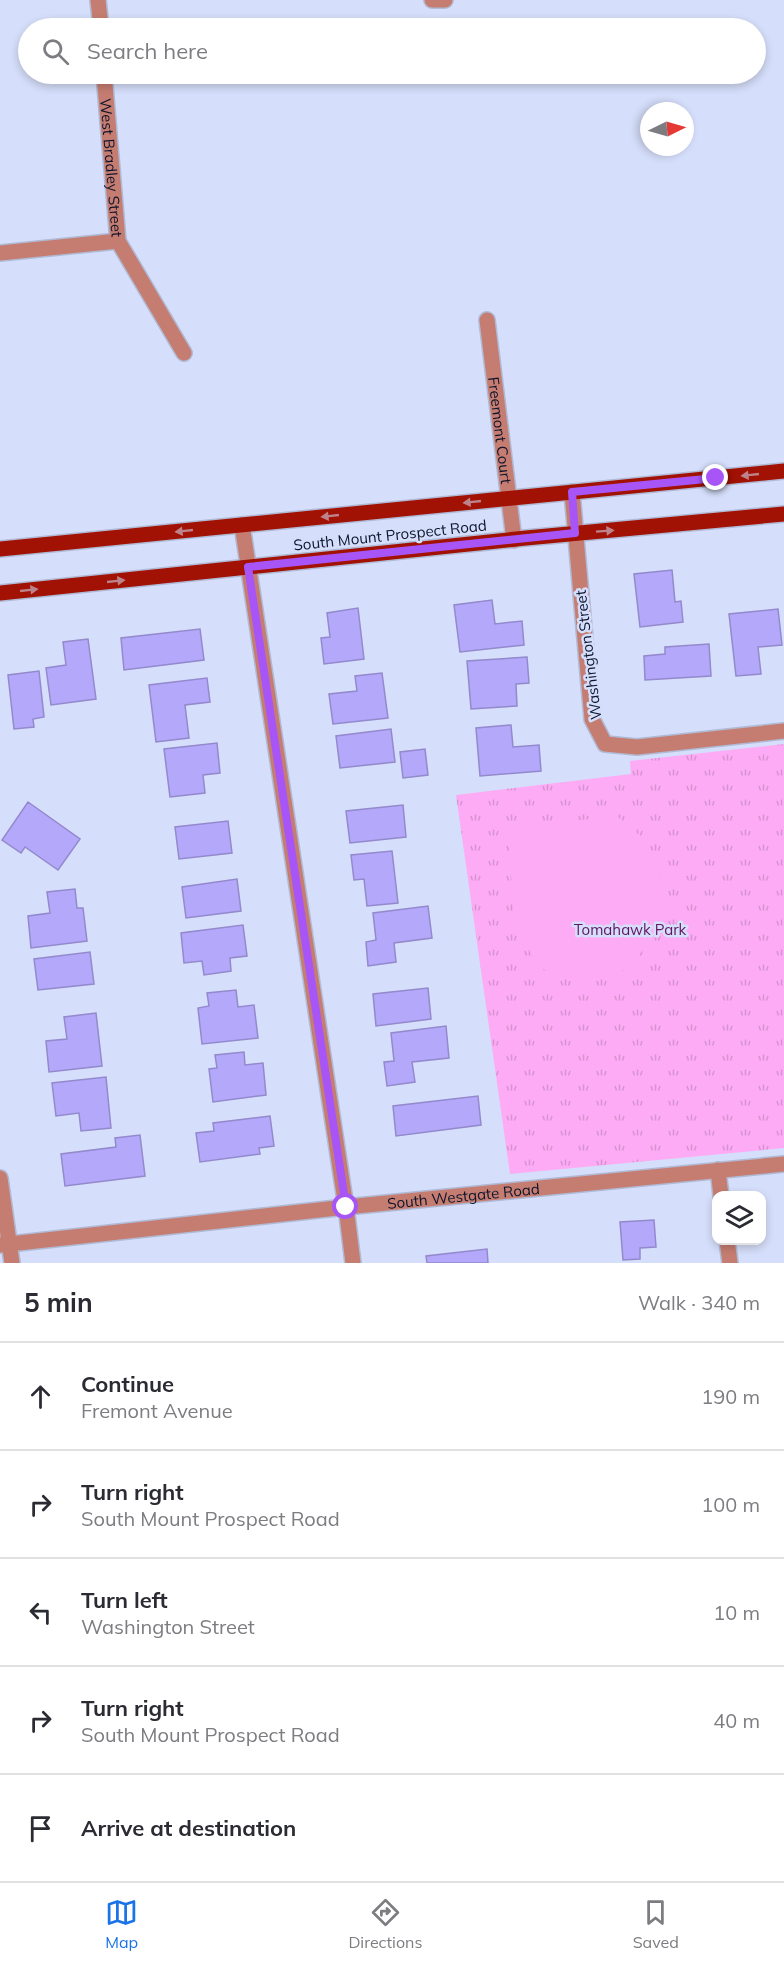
<!DOCTYPE html>
<html lang="en">
<head>
<meta charset="utf-8">
<style>
	:root { --surface:#fff; --page:#f2f2f3; --text:#2b2b33; --muted:#7c7c81; --line:#e1e1e2; --accent:#1a73e8 }
	body { margin:0; font-family:Mulish,sans-serif; background:var(--page); color:var(--text) }
	.controls { position:absolute; right:18px; bottom:18px; display:grid; overflow:hidden; border-radius:12px; box-shadow:0 3px 9px #0003 }
	.controls button { width:54px; height:54px; display:grid; place-items:center; padding:0; border:0; border-bottom:2px solid var(--line); background:var(--surface); color:var(--text); font:30px sans-serif }
	.compass { position:absolute; left:640px; top:102px; width:54px; height:54px; border-radius:50%; background:var(--surface); box-shadow:0 3px 9px #0003; rotate:85deg }
	.stop { position:absolute; width:18px; height:18px; margin:-14px; border:4px solid #a855f7; border-radius:50%; background:#fff }
	.stop.end { background:#a855f7; border-color:#fff; box-shadow:0 2px 6px #0008 }
	.list { margin:0; padding:0; list-style:none }
	h2 { display:flex; justify-content:space-between; align-items:center; height:78px; margin:0; padding:0 24px; font-size:26px }
	h2 small { font-size:20px; font-weight:400; color:var(--muted) }
	.list li { display:grid; grid-template-columns:39px 1fr auto; gap:18px; align-items:center; box-sizing:border-box; height:108px; padding:0 24px; border-top:2px solid var(--line) }
	.list b { display:block; font-size:22px; white-space:nowrap }
	.list p { margin:0; font-size:20px; white-space:nowrap; color:var(--muted) }
	.list em { font-size:20px; font-style:normal; color:var(--muted) }
	.icon { flex:none; width:33px; height:33px; fill:none; stroke:currentColor; stroke-width:2; stroke-linecap:round; stroke-linejoin:round }
	.map { position:relative; flex:none; width:784px; height:1263px; overflow:hidden }
	.search { position:absolute; background:var(--surface); box-shadow:0 3px 9px #0003; left:18px; right:18px; top:18px; height:66px; display:flex; align-items:center; gap:15px; box-sizing:border-box; padding:0 21px; border-radius:33px; color:var(--muted); font-size:22px }
	.sheet { height:618px; background:var(--surface) }
	nav { display:flex; justify-content:space-around; align-items:center; box-sizing:border-box; height:84px; border-top:2px solid var(--line); background:var(--surface); font-size:16px; color:var(--muted) }
	nav a { display:grid; justify-items:center; gap:3px }
	nav .on { color:var(--accent) }
	.map>svg:first-child { display:block }
</style>
</head>
<body>
<div class="map">
<svg width="784" height="1263" viewBox="0 0 784 1263">
	<defs>
		<pattern id="park-tufts" width="24" height="20" patternUnits="userSpaceOnUse" patternTransform="scale(1.5)"><rect width="24" height="20" fill="#fdabf5"/><path d="M3 7l-1-3M5 7V3M7 7l1-3M15 17l-1-3M17 17v-4M19 17l1-3" fill="none" stroke="#d892d2"/></pattern>
	</defs>
	<rect width="100%" height="100%" fill="#d5defa"/>
	<path fill="url(#park-tufts)" d="M 784,744 L 784,1148 L 510,1174 L 456,795 L 631,774 L 630,761 Z"/>
	<path fill="#fdabf5" d="M 616,816 L 632,827 L 656,856 L 666,901 L 654,939 L 624,970 L 582,980 L 542,969 L 515,930 L 509,847 L 528,826 Z"/>
	<path fill="#b4a8fb" stroke="#9389cc" stroke-width="1.5" d="M 672,570 L 675,602 L 681,601 L 683,622 L 640,627 L 634,574 Z
		M 492,600 L 495,624 L 522,621 L 524,645 L 460,652 L 454,605 Z
		M 358,608 L 364,659 L 324,664 L 321,638 L 330,637 L 327,613 Z
		M 778,609 L 782,645 L 758,647 L 761,674 L 736,676 L 729,614 Z
		M 200,629 L 204,660 L 124,670 L 121,638 Z
		M 88,639 L 96,699 L 51,705 L 46,668 L 66,665 L 63,642 Z
		M 709,644 L 711,676 L 645,680 L 644,656 L 665,654 L 665,647 Z
		M 527,657 L 529,683 L 516,684 L 517,706 L 471,709 L 467,661 Z
		M 39,671 L 44,717 L 33,719 L 34,727 L 14,729 L 8,675 Z
		M 382,673 L 388,718 L 333,724 L 329,694 L 357,691 L 355,676 Z
		M 207,678 L 210,702 L 185,705 L 189,738 L 156,742 L 149,685 Z
		M 511,725 L 513,747 L 539,745 L 541,771 L 480,776 L 476,728 Z
		M 391,729 L 395,762 L 340,768 L 336,736 Z
		M 217,743 L 220,773 L 203,775 L 205,793 L 170,797 L 164,749 Z
		M 425,749 L 428,775 L 403,778 L 400,752 Z
		M 28,802 L 80,839 L 58,870 L 25,847 L 21,853 L 2,840 Z
		M 403,805 L 406,837 L 350,843 L 346,811 Z
		M 228,821 L 232,853 L 179,859 L 175,827 Z
		M 392,851 L 398,903 L 367,906 L 364,879 L 354,880 L 351,855 Z
		M 237,879 L 241,911 L 186,918 L 182,887 Z
		M 75,889 L 77,908 L 83,908 L 87,941 L 31,948 L 28,916 L 50,913 L 47,892 Z
		M 428,906 L 432,938 L 394,943 L 396,962 L 368,966 L 366,942 L 376,940 L 373,913 Z
		M 243,925 L 247,956 L 230,958 L 231,971 L 204,975 L 202,961 L 184,963 L 181,933 Z
		M 90,952 L 94,984 L 38,990 L 34,959 Z
		M 428,988 L 431,1019 L 376,1026 L 373,994 Z
		M 236,990 L 238,1007 L 254,1005 L 258,1038 L 202,1044 L 198,1008 L 209,1006 L 207,993 Z
		M 96,1013 L 102,1066 L 49,1072 L 46,1041 L 67,1039 L 64,1017 Z
		M 446,1026 L 449,1058 L 412,1062 L 415,1082 L 387,1086 L 384,1062 L 394,1061 L 391,1033 Z
		M 244,1052 L 245,1065 L 263,1063 L 266,1095 L 213,1102 L 209,1069 L 217,1068 L 215,1055 Z
		M 106,1077 L 111,1128 L 81,1131 L 79,1113 L 56,1116 L 52,1083 Z
		M 478,1096 L 481,1125 L 396,1136 L 393,1106 Z
		M 270,1116 L 274,1146 L 259,1148 L 260,1154 L 200,1162 L 196,1133 L 214,1131 L 213,1123 Z
		M 140,1135 L 145,1176 L 65,1186 L 61,1154 L 116,1147 L 115,1138 Z
		M 654,1220 L 656,1247 L 640,1248 L 640,1259 L 623,1260 L 620,1222 Z
		M 487,1249 L 488,1263 L 427,1263 L 426,1256 Z"/>
	<g fill="none" stroke-linecap="round" stroke-linejoin="round">
		<defs>
			<g id="minor">
				<path d="M 98,0 L 101,28"/>
				<path d="M 432,0 L 445,0"/>
				<path id="s1" d="M 104,74 L 118,241 L 184,353"/>
				<path d="M 0,253 L 118,241"/>
				<path id="s2" d="M 487,320 L 514,540"/>
				<path d="M 572,492 L 592,719 L 605,744 L 637,747 L 784,731"/>
				<path d="M 242,525 L 346,1207 L 353,1263"/>
				<path d="M 718,1170 L 721,1196"/>
				<path d="M 0,1178 L 12,1263"/>
				<path d="M 727,1240 L 730,1263"/>
				<path id="s3" d="M 0,1245 L 346,1207 L 784,1164"/>
			</g>
			<path id="major" d="M 0,549 L 784,471
				M 0,593 L 526,538 L 784,514"/>
		</defs>
		<use href="#minor" stroke="#b1bad5" stroke-width="18"/>
		<use href="#major" stroke="#b1bad5" stroke-width="18"/>
		<use href="#minor" stroke="#c67d71" stroke-width="15"/>
		<use href="#major" stroke="#a11104" stroke-width="15"/>
	</g>
	<defs><path id="oneway-solid" d="M-6-.8H1V-3.2L6.5 0L1 3.2V.8H-6Z" transform="scale(1.5)"/></defs>
	<g fill="#be828b">
		<use href="#oneway-solid" transform="translate(750 475) rotate(174)"/>
		<use href="#oneway-solid" transform="translate(472 502) rotate(174)"/>
		<use href="#oneway-solid" transform="translate(330 516) rotate(174)"/>
		<use href="#oneway-solid" transform="translate(184 531) rotate(174)"/>
		<use href="#oneway-solid" transform="translate(605 531) rotate(-4)"/>
		<use href="#oneway-solid" transform="translate(116 581) rotate(-6)"/>
		<use href="#oneway-solid" transform="translate(29 590) rotate(-6)"/>
	</g>
	<g fill="none" stroke-linecap="round" stroke-linejoin="round">
		<path stroke="#a855f7" stroke-width="8" d="M 346,1207 L 248,567 L 575,533 L 572,492 L 716,478"/>
	</g>
	<g text-anchor="middle" dominant-baseline="central" stroke-width="5" stroke-linejoin="round" paint-order="stroke">
		<g font-size="15" fill="#0d142c" stroke="#d5defa">
			<text stroke="none"><textPath href="#s1" startOffset="94">West Bradley Street</textPath></text>
			<text stroke="none"><textPath href="#s2" startOffset="111">Freemont Court</textPath></text>
			<text transform="translate(390 535) rotate(-6)">South Mount Prospect Road</text>
			<text transform="translate(588 655) rotate(-97)">Washington Street</text>
			<text stroke="none"><textPath href="#s3" startOffset="466">South Westgate Road</textPath></text>
		</g>
		<g font-size="15" fill="#631560" stroke="#d5defa">
			<text x="630" y="929">Tomahawk Park</text>
		</g>
	</g>
</svg>
<div class="controls">
<button><svg class="icon" aria-label="layers" viewBox="0 0 24 24"><path d="M12 4l9 5-9 5-9-5zM3 14l9 5 9-5"/></svg></button>
</div>
<svg class="compass" viewBox="-18 -18 36 36"><path d="M0-13l5 13h-10z" fill="#e53935"/><path d="M0 13l5-13h-10z" fill="#7c7c81"/></svg>
<div class="stop" style="left:346px;top:1207px"></div>
<div class="stop end" style="left:716px;top:478px"></div>
<div class="search"><svg class="icon" aria-label="search" viewBox="0 0 24 24"><circle cx="10" cy="10" r="6"/><path d="M15 15l6 6"/></svg>Search here</div>
</div>
<section class="sheet">
<h2>5 min<small>Walk · 340 m</small></h2>
<ul class="list">
<li><svg class="icon" aria-label="ahead" viewBox="0 0 24 24"><path d="M12 20V5M6 11l6-6 6 6"/></svg><div><b>Continue</b><p>Fremont Avenue</p></div><em>190 m</em></li>
<li><svg class="icon" aria-label="right" viewBox="0 0 24 24"><path d="M7 20v-9h11M14 6l5 5-5 5"/></svg><div><b>Turn right</b><p>South Mount Prospect Road</p></div><em>100 m</em></li>
<li><svg class="icon" aria-label="left" viewBox="0 0 24 24"><path d="M17 20v-9H6M10 6l-5 5 5 5"/></svg><div><b>Turn left</b><p>Washington Street</p></div><em>10 m</em></li>
<li><svg class="icon" aria-label="right" viewBox="0 0 24 24"><path d="M7 20v-9h11M14 6l5 5-5 5"/></svg><div><b>Turn right</b><p>South Mount Prospect Road</p></div><em>40 m</em></li>
<li><svg class="icon" aria-label="arrive" viewBox="0 0 24 24"><path d="M6 21V4h12l-3 4 3 4H6"/></svg><div><b>Arrive at destination</b></div></li>
</ul>
</section>
<nav>
<a class="on"><svg class="icon" aria-label="map" viewBox="0 0 24 24"><path d="M3 6l6-2 6 2 6-2v14l-6 2-6-2-6 2zM9 4v14M15 6v14"/></svg>Map</a>
<a><svg class="icon" aria-label="directions" viewBox="0 0 24 24"><path d="M12 3l9 9-9 9-9-9zM9 14v-3h6M13 9l2 2-2 2"/></svg>Directions</a>
<a><svg class="icon" aria-label="saved" viewBox="0 0 24 24"><path d="M7 4h10v16l-5-4-5 4z"/></svg>Saved</a>
</nav>
</body>
</html>
